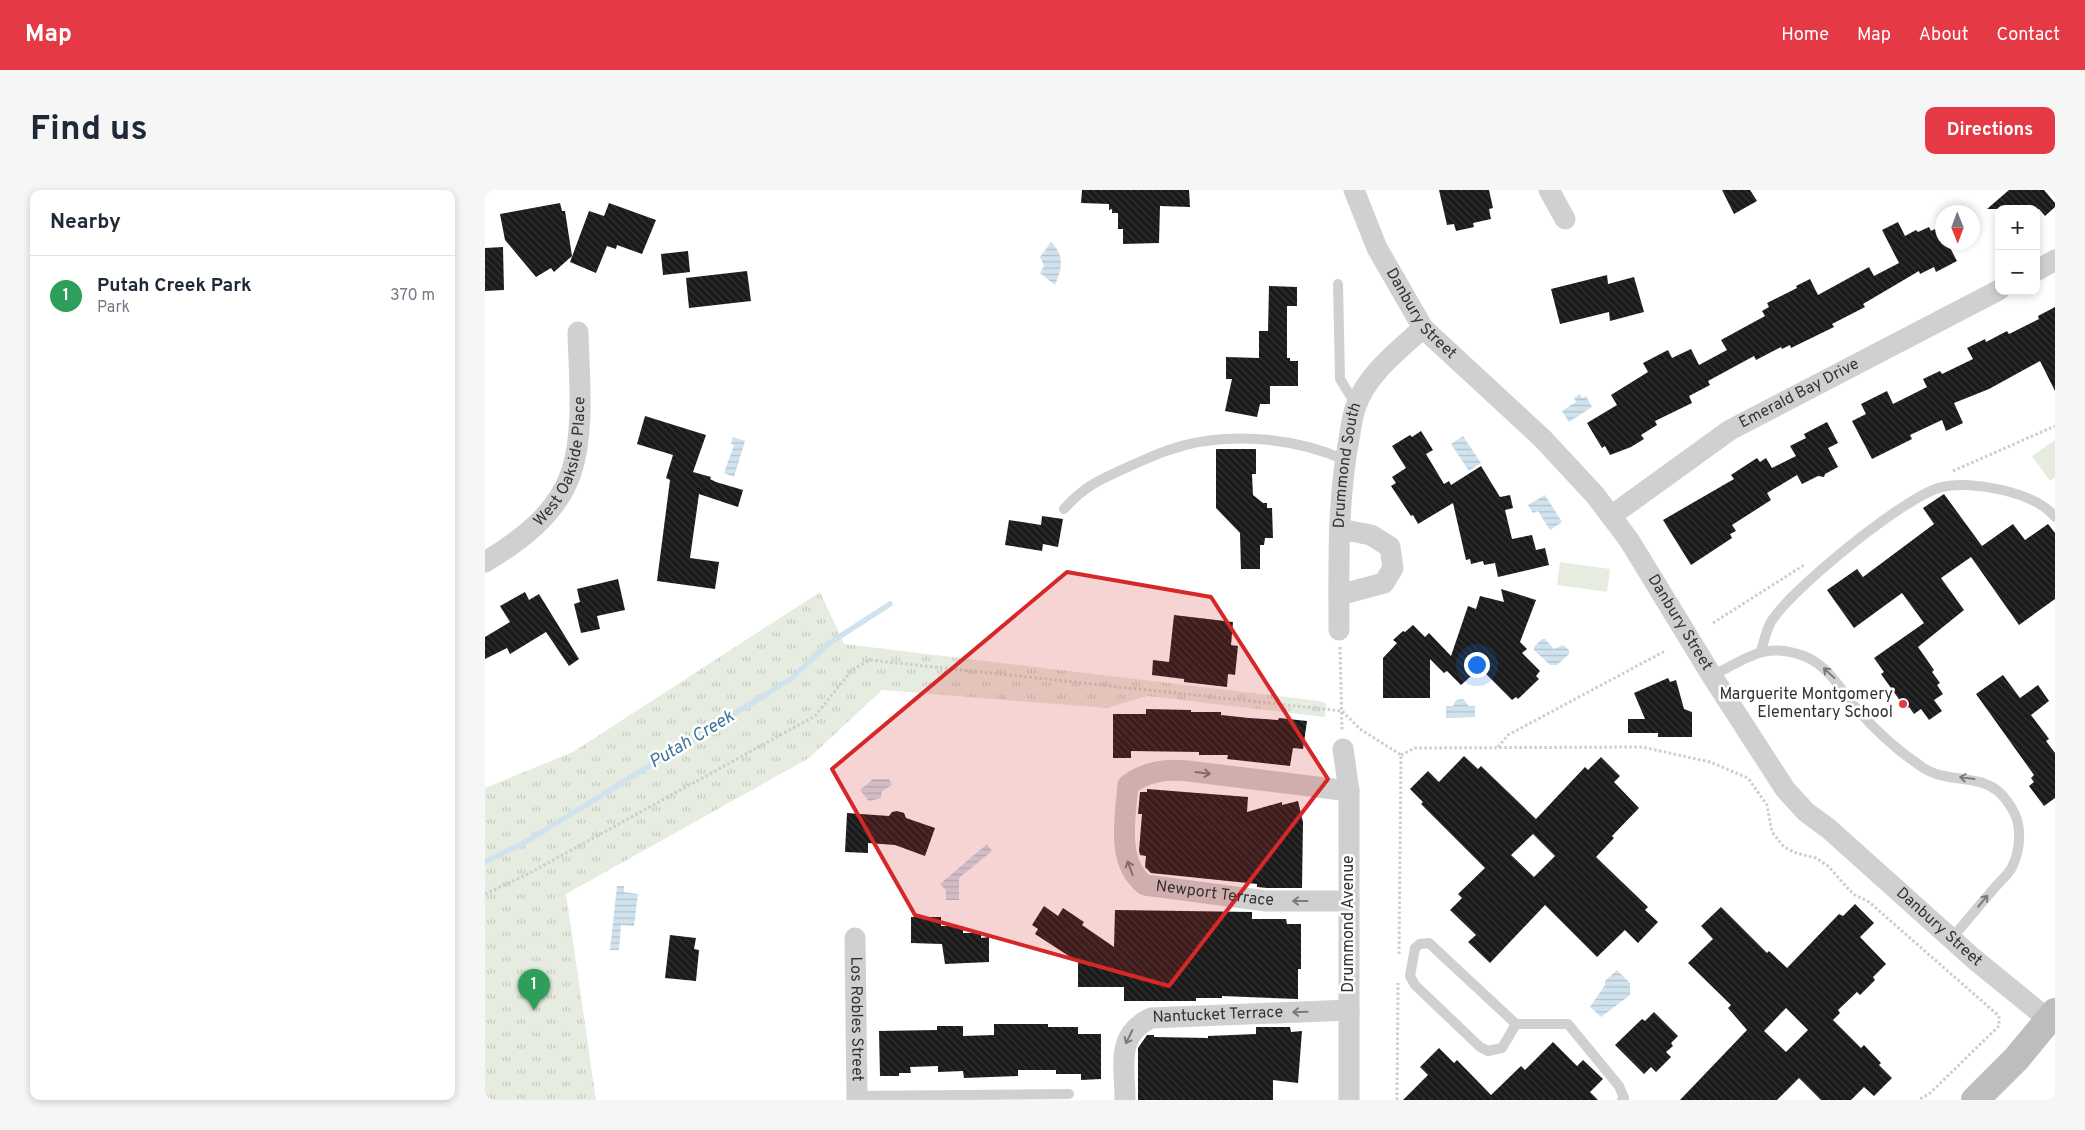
<!DOCTYPE html>
<html lang="en">
<head>
<meta charset="utf-8">
<style>
	:root { --surface:#fff; --page:#f6f6f7; --text:#1f2937; --muted:#747a83; --line:#e0e1e3; --accent:#e63946 }
	body { margin:0; font-family:Overpass,sans-serif; background:var(--page); color:var(--text) }
	.controls { position:absolute; right:15px; top:15px; display:grid; overflow:hidden; border-radius:10px; box-shadow:0 2px 8px #0003 }
	.controls button { width:45px; height:45px; display:grid; place-items:center; padding:0; border:0; border-bottom:1px solid var(--line); background:var(--surface); color:var(--text); font:25px sans-serif }
	.compass { position:absolute; left:1450px; top:15px; width:45px; height:45px; border-radius:50%; background:var(--surface); box-shadow:0 2px 8px #0003; rotate:179deg }
	.you { position:absolute; left:991px; top:474px; width:18px; height:18px; margin:-12px; border:4px solid #fff; border-radius:50%; background:#1a73e8; box-shadow:0 0 0 8px #1a73e833 }
	.badge { display:grid; place-items:center; width:32px; height:32px; border-radius:50%; background:var(--accent); color:#fff; font-size:16px; font-weight:700 }
	.pin { position:absolute; translate:-50% -41px; filter:drop-shadow(0 1px 2px #0008) }
	.pin::after { content:''; position:absolute; top:26px; width:18px; height:15px; background:inherit; clip-path:polygon(0 0,100% 0,50% 100%) }
	.list { margin:0; padding:0; list-style:none }
	h2 { display:flex; justify-content:space-between; align-items:center; height:65px; margin:0; padding:0 20px; font-size:21px }
	h2 small { font-size:16px; font-weight:400; color:var(--muted) }
	.list li { display:grid; grid-template-columns:32px 1fr auto; gap:15px; align-items:center; box-sizing:border-box; height:80px; padding:0 20px; border-top:1px solid var(--line) }
	.list b { display:block; font-size:19px; white-space:nowrap }
	.list p { margin:0; font-size:16px; white-space:nowrap; color:var(--muted) }
	.list em { font-size:16px; font-style:normal; color:var(--muted) }
	.map { position:relative; flex:none; width:1570px; height:910px; overflow:hidden; border-radius:10px }
	header { display:flex; align-items:center; gap:30px; box-sizing:border-box; height:70px; padding:0 25px; background:var(--accent); color:#fff }
	header strong { font-size:24px }
	nav { display:flex; gap:28px; margin-inline-start:auto; font-size:18px }
	.intro { display:flex; align-items:center; justify-content:space-between; box-sizing:border-box; height:120px; padding:0 30px }
	h1 { margin:0; font-size:35px }
	.button { padding:12px 22px; border-radius:10px; background:var(--accent); color:#fff; font-size:18px; font-weight:700 }
	main { display:flex; gap:30px; padding:0 30px }
	aside { flex:1; background:var(--surface); border-radius:10px; box-shadow:0 2px 8px #0003 }
	.map>svg:first-child { display:block }
</style>
</head>
<body>
<header>
<strong>Map</strong>
<nav><a>Home</a><a>Map</a><a>About</a><a>Contact</a></nav>
</header>
<div class="intro"><h1>Find us</h1><a class="button">Directions</a></div>
<main>
<aside>
<h2>Nearby<small></small></h2>
<ul class="list">
<li><span class="badge" style="background:#2e9e5b">1</span><div><b>Putah Creek Park</b><p>Park</p></div><em>370 m</em></li>
</ul>
</aside>
<div class="map">
<svg width="1570" height="910" viewBox="0 0 1570 910">
	<defs>
		<pattern id="park-tufts" width="24" height="20" patternUnits="userSpaceOnUse" patternTransform="scale(1.25)"><rect width="24" height="20" fill="#e6ecdf"/><path d="M3 7l-1-3M5 7V3M7 7l1-3M15 17l-1-3M17 17v-4M19 17l1-3" fill="none" stroke="#c6cbc0"/></pattern>
		<pattern id="water-rules" width="6" height="5" patternUnits="userSpaceOnUse" patternTransform="scale(1.25)"><rect width="6" height="5" fill="#cfe2ee"/><path d="M0 2.5h6" fill="none" stroke="#b2c2cd"/></pattern>
		<pattern id="building-back-hatch" width="6" height="6" patternUnits="userSpaceOnUse" patternTransform="scale(1.25)"><rect width="6" height="6" fill="#1a1a1a"/><path d="M-1 5l2 2M0 0l6 6M5-1l2 2" fill="none" stroke="#333"/></pattern>
	</defs>
	<rect width="100%" height="100%" fill="#fff"/>
	<path fill="url(#park-tufts)" d="M 335,402 L 359,454 L 834,511 L 841,513 L 840,527 L 662,506 L 622,518 L 397,500 L 324,568 L 81,704 L 111,910 L 0,910 L 0,598 L 88,562 Z"/>
	<path fill="#e6ecdf" d="M 1570,250 L 1570,287 L 1565,291 L 1547,266 Z
		M 1075,372 L 1125,379 L 1122,402 L 1072,395 Z"/>
	<path fill="url(#water-rules)" d="M 566,52 C 580,65 577,79 570,95 L 555,83 L 559,76 L 555,67 Z
		M 1095,204 L 1097,208 L 1101,206 L 1107,217 L 1084,232 L 1077,221 L 1091,212 L 1089,208 Z
		M 978,246 L 996,273 L 984,281 L 966,254 Z
		M 248,247 L 260,251 L 249,287 L 239,283 L 249,255 L 246,254 Z
		M 1060,305 L 1077,332 L 1065,340 L 1053,321 L 1048,323 L 1043,315 Z
		M 1057,449 L 1060,449 L 1069,459 L 1078,455 L 1084,460 L 1084,464 L 1072,475 L 1065,475 L 1049,460 L 1049,457 Z
		M 978,509 L 984,516 L 990,516 L 990,527 L 961,528 L 961,516 L 968,516 L 971,510 Z
		M 388,589 L 404,589 L 407,595 L 397,601 L 396,608 L 384,611 L 375,600 Z
		M 502,654 L 507,661 L 474,688 L 474,710 L 461,710 L 461,700 L 455,694 Z
		M 132,696 L 139,696 L 139,702 L 153,704 L 149,736 L 136,735 L 134,760 L 125,760 Z
		M 1132,780 L 1145,793 L 1145,805 L 1116,827 L 1105,817 L 1120,795 L 1120,791 Z"/>
	<g fill="none" stroke-linecap="round" stroke-linejoin="round">
		<path stroke="#cfe2ee" stroke-width="5.5" d="M 0,672 L 39,653 L 306,489 L 340,456 L 405,414"/>
	</g>
	<path fill="url(#building-back-hatch)" fill-rule="evenodd" d="M 597,0 L 704,0 L 705,17 L 675,16 L 674,53 L 638,54 L 638,39 L 633,39 L 633,23 L 627,23 L 627,19 L 624,20 L 624,14 L 596,13 Z
		M 954,0 L 1004,0 L 1008,18 L 1004,19 L 1006,29 L 988,33 L 989,37 L 971,41 L 969,34 L 962,35 Z
		M 1237,0 L 1265,0 L 1272,11 L 1249,24 Z
		M 1524,0 L 1559,0 L 1570,13 L 1570,17 L 1560,26 L 1554,19 L 1502,19 Z
		M 75,13 L 77,21 L 80,21 L 87,66 L 69,82 L 66,78 L 51,87 L 20,50 L 15,24 Z
		M 124,13 L 171,30 L 157,64 L 132,55 L 131,59 L 122,56 L 111,83 L 85,72 L 104,21 L 119,26 Z
		M 1413,32 L 1420,46 L 1431,40 L 1433,42 L 1444,37 L 1446,41 L 1458,35 L 1458,52 L 1462,52 L 1472,71 L 1451,82 L 1449,77 L 1435,84 L 1434,81 L 1378,114 L 1380,117 L 1347,134 L 1349,137 L 1306,158 L 1305,155 L 1297,159 L 1296,157 L 1271,170 L 1269,166 L 1223,191 L 1225,195 L 1204,206 L 1207,213 L 1170,231 L 1172,235 L 1156,245 L 1159,249 L 1146,257 L 1125,265 L 1120,256 L 1117,258 L 1102,233 L 1132,215 L 1126,205 L 1163,182 L 1158,173 L 1183,160 L 1187,168 L 1206,159 L 1214,175 L 1242,160 L 1236,150 L 1280,126 L 1277,121 L 1284,117 L 1282,113 L 1312,98 L 1311,96 L 1325,89 L 1333,105 L 1384,77 L 1389,86 L 1414,73 L 1397,40 Z
		M 18,57 L 19,100 L 0,101 L 0,58 Z
		M 203,61 L 205,82 L 178,85 L 176,64 Z
		M 262,81 L 266,111 L 204,118 L 201,88 Z
		M 1122,85 L 1123,94 L 1149,87 L 1159,122 L 1125,131 L 1124,122 L 1075,134 L 1066,99 Z
		M 784,96 L 812,97 L 812,116 L 802,116 L 802,168 L 805,168 L 805,171 L 813,171 L 813,196 L 785,196 L 785,214 L 775,214 L 772,227 L 740,221 L 747,189 L 741,189 L 741,167 L 774,168 L 774,141 L 783,141 Z
		M 1570,117 L 1570,201 L 1555,171 L 1504,199 L 1469,213 L 1478,233 L 1461,241 L 1457,230 L 1425,245 L 1427,249 L 1387,269 L 1367,231 L 1381,224 L 1376,214 L 1402,201 L 1408,214 L 1442,197 L 1438,189 L 1455,181 L 1457,184 L 1488,169 L 1482,158 L 1500,149 L 1501,152 L 1522,141 L 1524,144 L 1554,129 L 1553,126 Z
		M 160,226 L 221,245 L 208,282 L 226,287 L 225,289 L 231,292 L 258,300 L 253,317 L 214,304 L 205,368 L 234,372 L 230,399 L 172,391 L 185,290 L 181,288 L 188,265 L 152,254 Z
		M 1342,232 L 1353,253 L 1343,258 L 1353,277 L 1340,284 L 1339,287 L 1333,286 L 1317,294 L 1312,285 L 1282,303 L 1286,310 L 1247,335 L 1251,341 L 1245,344 L 1247,348 L 1206,375 L 1178,330 L 1249,289 L 1246,285 L 1272,268 L 1275,272 L 1281,268 L 1287,278 L 1311,266 L 1305,256 L 1321,248 L 1319,244 Z
		M 936,241 L 948,260 L 941,264 L 959,294 L 964,291 L 966,295 L 996,276 L 1015,307 L 1025,305 L 1028,318 L 1020,320 L 1027,349 L 1047,345 L 1051,360 L 1060,358 L 1064,375 L 1013,387 L 1010,373 L 999,375 L 998,371 L 986,374 L 985,369 L 981,370 L 968,313 L 933,334 L 928,325 L 926,326 L 906,296 L 911,293 L 907,287 L 921,278 L 907,256 L 925,245 L 927,247 Z
		M 731,259 L 771,259 L 771,284 L 767,284 L 768,305 L 778,313 L 782,313 L 782,318 L 787,318 L 788,348 L 780,348 L 779,355 L 775,355 L 775,379 L 756,379 L 755,343 L 731,318 Z
		M 1459,304 L 1497,356 L 1528,334 L 1540,350 L 1563,334 L 1570,343 L 1570,409 L 1534,435 L 1486,367 L 1456,388 L 1479,420 L 1433,457 L 1449,480 L 1447,482 L 1455,493 L 1452,495 L 1458,504 L 1449,510 L 1457,521 L 1444,530 L 1436,519 L 1429,524 L 1424,517 L 1421,519 L 1396,484 L 1399,482 L 1389,468 L 1439,433 L 1417,403 L 1369,438 L 1342,400 L 1372,379 L 1378,387 L 1449,334 L 1438,318 Z
		M 557,326 L 578,329 L 573,357 L 558,354 L 557,361 L 520,355 L 524,330 L 556,335 Z
		M 133,389 L 140,420 L 112,426 L 115,439 L 96,443 L 89,414 L 95,412 L 92,399 Z
		M 1016,399 L 1051,410 L 1035,452 L 1042,459 L 1037,463 L 1055,481 L 1051,486 L 1054,489 L 1033,509 L 1031,507 L 1027,510 L 995,478 L 976,495 L 962,481 L 959,483 L 945,469 L 945,508 L 898,508 L 898,468 L 912,453 L 908,450 L 918,441 L 920,442 L 928,435 L 940,447 L 944,443 L 966,466 L 983,416 L 991,419 L 995,406 L 1019,412 Z
		M 40,402 L 44,410 L 54,404 L 94,469 L 84,476 L 61,442 L 25,464 L 22,458 L 0,469 L 0,447 L 25,432 L 15,416 Z
		M 689,425 L 748,432 L 746,455 L 753,456 L 750,485 L 743,484 L 742,497 L 699,492 L 699,489 L 667,485 L 668,470 L 684,472 Z
		M 1518,485 L 1535,508 L 1553,495 L 1564,511 L 1546,525 L 1564,549 L 1561,551 L 1570,563 L 1570,608 L 1559,616 L 1544,596 L 1549,592 L 1546,588 L 1549,585 L 1491,504 Z
		M 1183,488 L 1185,492 L 1191,490 L 1199,519 L 1207,522 L 1207,547 L 1173,547 L 1173,543 L 1143,543 L 1143,529 L 1160,529 L 1149,503 Z
		M 661,519 L 706,520 L 706,522 L 736,522 L 736,525 L 764,528 L 793,530 L 794,528 L 822,531 L 818,559 L 808,558 L 805,576 L 742,569 L 743,565 L 714,565 L 714,562 L 646,561 L 646,568 L 628,568 L 628,524 L 661,524 Z
		M 979,566 L 993,579 L 996,576 L 1051,629 L 1100,577 L 1103,580 L 1116,567 L 1135,586 L 1129,592 L 1154,618 L 1127,646 L 1129,648 L 1111,667 L 1163,717 L 1160,720 L 1173,732 L 1153,753 L 1140,740 L 1112,767 L 1060,715 L 1005,773 L 983,752 L 991,745 L 965,720 L 977,708 L 973,704 L 1000,678 L 936,614 L 938,612 L 925,599 L 943,581 L 954,592 ZM 1048,644 L 1070,666 L 1049,687 L 1026,665 Z
		M 662,599 L 763,607 L 762,622 L 797,612 L 797,615 L 813,611 L 818,632 L 817,698 L 782,698 L 772,697 L 772,694 L 666,683 L 660,677 L 661,666 L 655,665 L 654,661 L 657,624 L 653,624 L 655,602 L 662,602 Z
		M 412,621 L 419,623 L 421,628 L 450,638 L 440,666 L 410,655 L 383,653 L 383,663 L 360,662 L 362,623 L 404,626 L 407,622 Z
		M 1370,714 L 1389,733 L 1375,747 L 1401,774 L 1388,787 L 1390,790 L 1375,805 L 1372,802 L 1353,820 L 1355,823 L 1348,830 L 1376,858 L 1379,855 L 1396,873 L 1394,875 L 1407,888 L 1389,906 L 1379,897 L 1366,910 L 1336,910 L 1314,888 L 1292,910 L 1195,910 L 1262,840 L 1243,818 L 1246,815 L 1203,773 L 1228,749 L 1216,736 L 1236,717 L 1282,763 L 1284,761 L 1302,778 L 1354,724 L 1358,726 ZM 1301,818 L 1323,840 L 1301,862 L 1279,841 Z
		M 559,716 L 573,726 L 578,718 L 599,732 L 597,735 L 629,757 L 630,720 L 767,722 L 767,729 L 801,729 L 802,734 L 816,734 L 816,779 L 813,779 L 813,809 L 737,806 L 737,808 L 711,808 L 711,811 L 639,811 L 639,797 L 593,797 L 593,772 L 550,744 L 553,739 L 547,735 Z
		M 426,727 L 456,727 L 456,736 L 478,736 L 478,743 L 496,743 L 496,748 L 504,747 L 504,772 L 460,774 L 457,754 L 426,753 Z
		M 185,745 L 211,748 L 209,759 L 214,760 L 211,791 L 180,788 Z
		M 1169,822 L 1193,846 L 1186,853 L 1188,856 L 1181,862 L 1186,867 L 1171,882 L 1166,877 L 1159,884 L 1130,855 L 1157,829 L 1160,831 Z
		M 509,834 L 563,834 L 563,837 L 593,837 L 593,844 L 616,844 L 616,889 L 596,890 L 596,884 L 571,884 L 571,880 L 533,880 L 533,886 L 479,888 L 478,881 L 453,882 L 453,876 L 425,877 L 426,883 L 414,883 L 414,886 L 395,886 L 394,841 L 452,840 L 452,836 L 478,836 L 478,846 L 509,845 Z
		M 771,837 L 805,837 L 806,842 L 817,841 L 813,893 L 788,890 L 788,910 L 653,910 L 653,858 L 662,845 L 669,845 L 669,847 L 723,848 L 723,846 L 771,844 Z
		M 1068,852 L 1092,876 L 1098,870 L 1118,889 L 1105,902 L 1113,910 L 918,910 L 943,885 L 935,877 L 954,858 L 969,873 L 972,870 L 1006,905 L 1036,876 L 1040,880 Z"/>
	<g fill="none" stroke-linecap="round" stroke-linejoin="round">
		<path stroke="#cdcdcd" stroke-width="3" stroke-dasharray="2.5 2.5" stroke-linecap="butt" d="M 1468,281 L 1570,236
			M 1228,433 L 1319,375
			M 855,457 L 857,541
			M 1013,557 L 1023,545 L 1180,461
			M 916,565 L 930,558 L 1157,557 L 1225,572 L 1263,588 L 1282,615 L 1287,642 L 1299,657 L 1311,663 L 1331,668 L 1343,676 L 1368,704 L 1384,712 L 1514,826 L 1514,836 L 1444,904 L 1433,910
			M 0,704 L 41,685 L 330,526 L 367,480 L 385,470 L 857,521 L 875,539 L 916,565
			M 914,764 L 916,565
			M 912,910 L 913,793"/>
		<path stroke="#d0d0d0" stroke-width="10" d="M 853,94 L 855,189 L 871,215
			M 579,319 C 600,295 617,289 645,276 C 657,271 669,265 681,261 C 736,241 807,246 860,270
			M 1276,461 C 1279,451 1281,441 1286,432 C 1304,401 1421,305 1457,297 C 1487,290 1550,302 1570,327
			M 1227,486 C 1261,469 1279,451 1319,466 C 1344,476 1355,499 1372,519 C 1390,540 1413,561 1437,577 C 1464,596 1501,580 1522,611 C 1527,618 1532,626 1533,634 C 1536,649 1533,666 1526,679 C 1521,687 1512,694 1506,702 C 1493,717 1480,733 1467,748
			M 944,753 L 1031,834 L 1017,858 L 1003,861 L 995,857 L 930,795 L 925,786 L 930,758 L 935,754 Z
			M 1031,834 L 1083,834 L 1134,896 L 1139,908 L 1137,910
			M 372,906 L 584,904"/>
		<g stroke="#d0d0d0" stroke-width="21">
			<path id="s1" d="M 869,0 L 892,58 L 938,138 L 1058,249 L 1110,305 L 1144,350 L 1227,486 L 1300,599 L 1321,622 L 1344,639 L 1489,769 L 1564,830"/>
			<path d="M 1064,0 L 1080,29"/>
			<path d="M 1551,81 L 1570,70"/>
			<path id="s2" d="M 1126,326 L 1245,240 L 1514,100"/>
			<path id="s3" d="M 0,372 C 35,351 72,324 86,283 C 100,242 94,186 93,142"/>
			<path d="M 854,405 L 899,393 L 908,378 L 905,357 L 886,345 L 855,339"/>
			<path id="s4" d="M 854,440 C 854,377 852,312 864,249 C 866,239 867,226 871,216 C 882,184 914,160 938,138"/>
			<path d="M 858,559 L 864,601 L 864,910"/>
			<path id="s5" d="M 864,601 L 703,581 C 681,579 661,581 643,595 C 640,628 631,673 660,695 L 781,711 L 864,711"/>
			<path id="s6" d="M 370,748 L 372,910"/>
			<path id="s7" d="M 640,910 C 640,876 630,845 666,828 L 864,820"/>
		</g>
		<path stroke="#bdbdbd" stroke-width="28" d="M 1490,910 L 1532,868 L 1570,822"/>
	</g>
	<defs><path id="oneway-shaft" d="M-6 0H5M1.5-3L5.5 0L1.5 3" fill="none" stroke-width="1.6" stroke-linecap="round" stroke-linejoin="round" transform="scale(1.25)"/></defs>
	<g stroke="#7a7a7a">
		<use href="#oneway-shaft" transform="translate(1344 483) rotate(-137)"/>
		<use href="#oneway-shaft" transform="translate(718 583) rotate(7)"/>
		<use href="#oneway-shaft" transform="translate(1482 588) rotate(-172)"/>
		<use href="#oneway-shaft" transform="translate(645 678) rotate(-111)"/>
		<use href="#oneway-shaft" transform="translate(815 711) rotate(-180)"/>
		<use href="#oneway-shaft" transform="translate(1498 711) rotate(-50)"/>
		<use href="#oneway-shaft" transform="translate(815 822) rotate(178)"/>
		<use href="#oneway-shaft" transform="translate(644 847) rotate(116)"/>
	</g>
	<path fill="#d62828" fill-opacity="0.2" stroke="#d62828" stroke-width="4" stroke-linejoin="round" d="M 582,382 L 726,407 L 843,589 L 684,796 L 430,725 L 347,579 Z"/>
	<circle fill="#e63946" stroke="#fff" stroke-width="2" cx="1418" cy="514" r="5"/>
	<g text-anchor="middle" dominant-baseline="central" stroke-width="5" stroke-linejoin="round" paint-order="stroke">
		<g font-size="16" fill="#333" stroke="#fff">
			<text stroke="none"><textPath href="#s1" startOffset="142">Danbury Street</textPath></text>
			<text stroke="none"><textPath href="#s2" startOffset="225">Emerald Bay Drive</textPath></text>
			<text stroke="none"><textPath href="#s3" startOffset="134">West Oakside Place</textPath></text>
			<text stroke="none"><textPath href="#s4" startOffset="165">Drummond South</textPath></text>
			<text stroke="none"><textPath href="#s1" startOffset="548">Danbury Street</textPath></text>
			<text stroke="none"><textPath href="#s5" startOffset="402">Newport Terrace</textPath></text>
			<text transform="translate(864 734) rotate(-90)">Drummond Avenue</text>
			<text stroke="none"><textPath href="#s1" startOffset="952">Danbury Street</textPath></text>
			<text stroke="none"><textPath href="#s7" startOffset="160">Nantucket Terrace</textPath></text>
			<text stroke="none"><textPath href="#s6" startOffset="81">Los Robles Street</textPath></text>
		</g>
		<g font-size="16" fill="#333" stroke="#fff" text-anchor="end">
			<text x="1408" y="505">Marguerite Montgomery<tspan x="1408" dy="18">Elementary School</tspan></text>
		</g>
		<g font-size="18" font-style="italic" fill="#3f7597" stroke="#fff">
			<text transform="translate(207 550) rotate(-31)">Putah Creek</text>
		</g>
	</g>
</svg>
<div class="controls">
<button>+</button>
<button>−</button>
</div>
<svg class="compass" viewBox="-18 -18 36 36"><path d="M0-13l5 13h-10z" fill="#e53935"/><path d="M0 13l5-13h-10z" fill="#747a83"/></svg>
<div class="you"></div>
<div class="pin badge" style="left:49px;top:820px;background:#2e9e5b">1</div>
</div>
</main>
</body>
</html>
